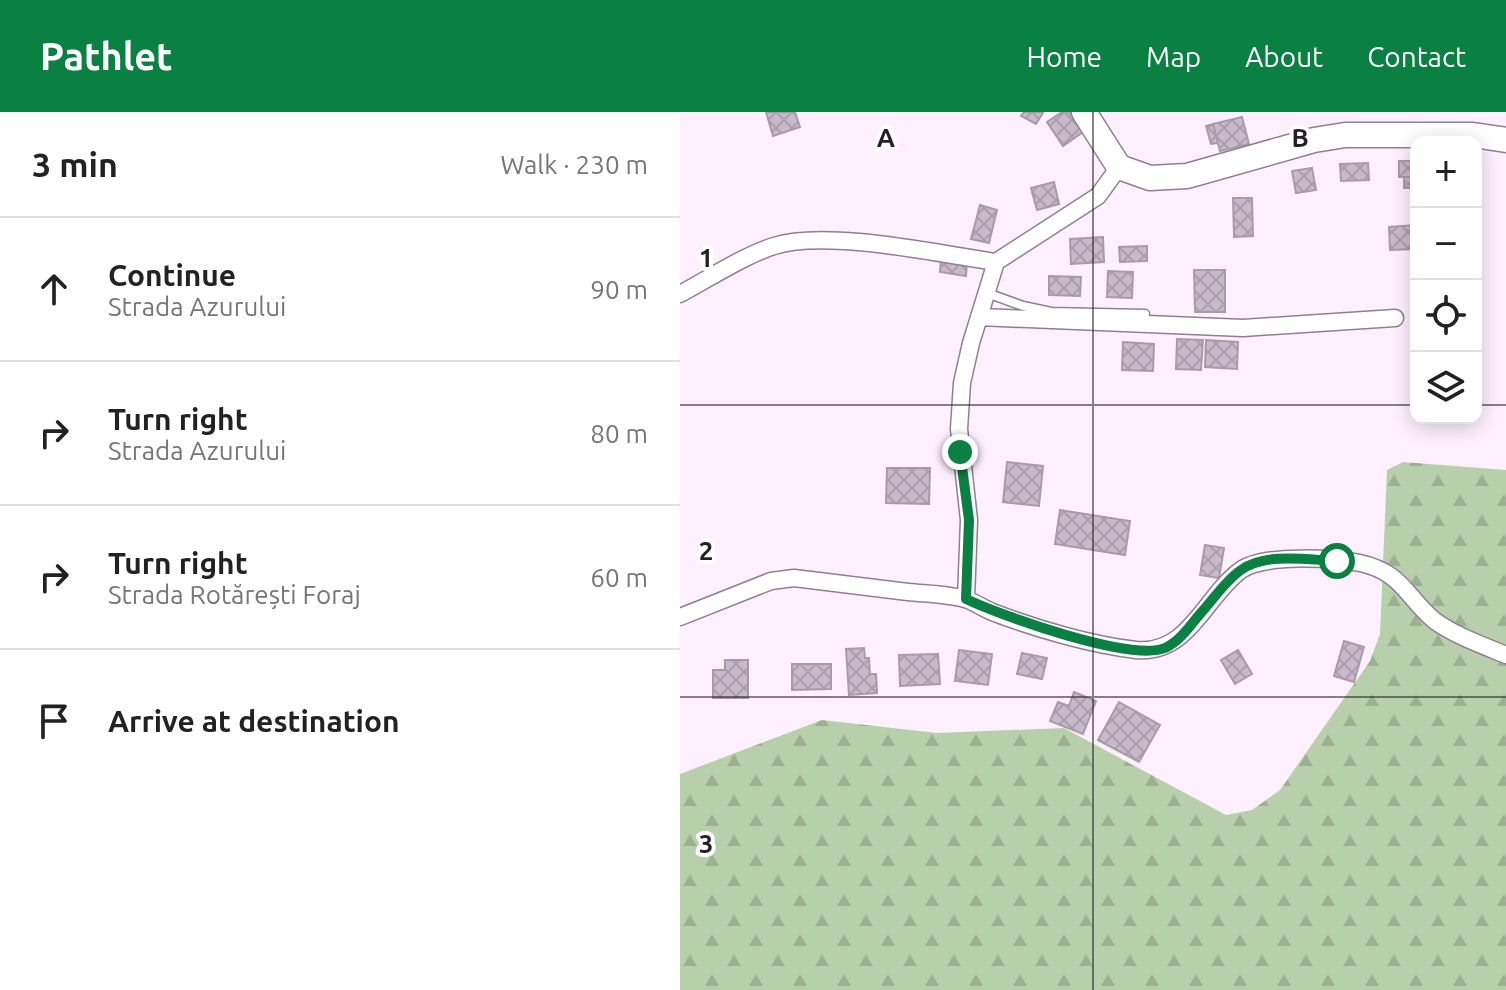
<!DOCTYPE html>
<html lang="en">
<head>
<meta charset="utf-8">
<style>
	:root { --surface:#fff; --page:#f6f6f6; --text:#222; --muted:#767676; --line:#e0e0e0; --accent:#0b8043 }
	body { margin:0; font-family:Ubuntu,sans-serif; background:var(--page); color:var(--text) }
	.controls { position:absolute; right:24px; top:24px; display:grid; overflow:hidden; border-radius:16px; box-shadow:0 4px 20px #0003 }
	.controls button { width:72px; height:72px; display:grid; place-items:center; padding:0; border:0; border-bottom:2px solid var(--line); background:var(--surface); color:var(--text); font:40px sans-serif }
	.stop { position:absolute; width:24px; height:24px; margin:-18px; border:6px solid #0b8043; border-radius:50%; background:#fff }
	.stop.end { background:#0b8043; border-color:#fff; box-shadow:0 2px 8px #0008 }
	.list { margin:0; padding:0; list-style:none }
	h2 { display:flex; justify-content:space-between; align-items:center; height:104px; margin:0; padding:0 32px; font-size:34px }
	h2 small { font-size:26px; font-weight:400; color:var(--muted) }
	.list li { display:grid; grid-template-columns:52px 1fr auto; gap:24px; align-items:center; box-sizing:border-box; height:144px; padding:0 32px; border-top:2px solid var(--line) }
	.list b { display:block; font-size:30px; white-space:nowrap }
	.list p { margin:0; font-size:26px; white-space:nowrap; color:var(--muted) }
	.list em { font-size:26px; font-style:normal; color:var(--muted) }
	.icon { flex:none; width:44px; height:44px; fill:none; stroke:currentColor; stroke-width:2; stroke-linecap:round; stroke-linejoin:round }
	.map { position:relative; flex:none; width:826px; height:878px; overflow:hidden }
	header { display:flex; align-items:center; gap:48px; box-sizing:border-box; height:112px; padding:0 40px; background:var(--accent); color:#fff }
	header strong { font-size:38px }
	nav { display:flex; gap:44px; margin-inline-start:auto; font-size:28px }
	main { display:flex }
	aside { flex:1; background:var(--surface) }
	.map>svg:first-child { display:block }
</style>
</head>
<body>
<header>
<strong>Pathlet</strong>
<nav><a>Home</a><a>Map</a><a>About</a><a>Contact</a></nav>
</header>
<main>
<aside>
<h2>3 min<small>Walk · 230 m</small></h2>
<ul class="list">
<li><svg class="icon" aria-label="ahead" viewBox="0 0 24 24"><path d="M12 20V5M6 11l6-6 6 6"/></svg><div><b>Continue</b><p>Strada Azurului</p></div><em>90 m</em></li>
<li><svg class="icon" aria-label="right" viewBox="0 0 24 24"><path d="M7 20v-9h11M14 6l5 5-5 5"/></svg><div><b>Turn right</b><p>Strada Azurului</p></div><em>80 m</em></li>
<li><svg class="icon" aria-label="right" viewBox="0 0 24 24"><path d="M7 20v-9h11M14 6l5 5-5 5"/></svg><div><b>Turn right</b><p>Strada Rotărești Foraj</p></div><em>60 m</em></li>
<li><svg class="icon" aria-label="arrive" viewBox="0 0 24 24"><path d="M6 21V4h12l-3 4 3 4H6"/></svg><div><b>Arrive at destination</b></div></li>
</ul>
</aside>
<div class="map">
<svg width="826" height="878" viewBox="0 0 826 878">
	<defs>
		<pattern id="forest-firs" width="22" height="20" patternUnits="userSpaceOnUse" patternTransform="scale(2)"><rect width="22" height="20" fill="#b7cfaa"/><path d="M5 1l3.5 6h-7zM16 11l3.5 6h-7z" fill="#9db192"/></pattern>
		<pattern id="building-cross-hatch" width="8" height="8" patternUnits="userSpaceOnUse" patternTransform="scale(2)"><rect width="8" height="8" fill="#c9b9ca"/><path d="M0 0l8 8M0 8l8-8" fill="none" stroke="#ac9fad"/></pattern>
	</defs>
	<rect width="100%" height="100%" fill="#fef0fe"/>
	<path fill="url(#forest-firs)" d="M 723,350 L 826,358 L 826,878 L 0,878 L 0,662 L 142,608 L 257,621 L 384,616 L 546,703 L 572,698 L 600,678 L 690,549 L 700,522 L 707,358 Z"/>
	<path fill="url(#building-cross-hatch)" stroke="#a99aaa" stroke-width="2" d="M 86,0 L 115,0 L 120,15 L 93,24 Z
		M 344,0 L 362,0 L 363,1 L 356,12 L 341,4 Z
		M 382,0 L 389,0 L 403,20 L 383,34 L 367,10 Z
		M 562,5 L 569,32 L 540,39 L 533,12 Z
		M 533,12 L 538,31 L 531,32 L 526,14 Z
		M 719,49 L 736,49 L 736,65 L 719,65 Z
		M 688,51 L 689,68 L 661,69 L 660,52 Z
		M 632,56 L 636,78 L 616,81 L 612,59 Z
		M 724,65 L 736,65 L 736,76 L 724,76 Z
		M 374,70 L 379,92 L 357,98 L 351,76 Z
		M 553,86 L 572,86 L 573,124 L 554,125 Z
		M 300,93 L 317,98 L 309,131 L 291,127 Z
		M 736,113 L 736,137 L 710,138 L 709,115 Z
		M 423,125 L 424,150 L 391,152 L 390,127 Z
		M 467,134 L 467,149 L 440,150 L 439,135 Z
		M 261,147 L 287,150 L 286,164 L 260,160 Z
		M 514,158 L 545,158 L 545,200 L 515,200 Z
		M 428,159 L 453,160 L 452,186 L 427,185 Z
		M 369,164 L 401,165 L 400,184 L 369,183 Z
		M 497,227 L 523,228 L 521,258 L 496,257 Z
		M 526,228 L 558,230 L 557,257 L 525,255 Z
		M 443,230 L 474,232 L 473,259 L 442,258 Z
		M 327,350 L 363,354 L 359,394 L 323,390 Z
		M 207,356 L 250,356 L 249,392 L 206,391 Z
		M 380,398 L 450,409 L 445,443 L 375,432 Z
		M 525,433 L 544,436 L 539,466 L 520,463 Z
		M 664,529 L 684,535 L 674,570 L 654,564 Z
		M 184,536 L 185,546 L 189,546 L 190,562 L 196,562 L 197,581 L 169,583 L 166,537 Z
		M 279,538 L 312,542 L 308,573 L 275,569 Z
		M 558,538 L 572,562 L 555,572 L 541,548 Z
		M 342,541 L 367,546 L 362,567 L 337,562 Z
		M 258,542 L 260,572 L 220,574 L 219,543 Z
		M 45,548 L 68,548 L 68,586 L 33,586 L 33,558 L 45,558 Z
		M 112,552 L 151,552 L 151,577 L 112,578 Z
		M 394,580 L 416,589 L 403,622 L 370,609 L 378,590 L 389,594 Z
		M 439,590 L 480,613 L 459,650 L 418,628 Z"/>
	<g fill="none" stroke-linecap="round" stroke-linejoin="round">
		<defs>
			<path id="lane" d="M 307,181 L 343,194 L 371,200 L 465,202"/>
			<path id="street" d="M 0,182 C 28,167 65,143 94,134 C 146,117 259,142 316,150 L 418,84 L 439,55
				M 299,205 L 563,216 L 715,206
				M 286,487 L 289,408 L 279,317 L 282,271 L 291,231 L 316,150
				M 0,505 L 91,469 L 114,466 C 152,471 190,475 228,480 C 247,482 270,482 288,488 C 298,492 306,498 315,501 C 357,517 412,533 456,538 C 509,543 525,484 561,458 C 583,442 654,446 680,451 C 722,460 727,486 755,509 C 776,524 802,533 826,543"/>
			<path id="secondary" d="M 404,0 L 439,55 L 470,66 L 507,64 L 634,28 L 665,23 L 793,23 L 826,28"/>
		</defs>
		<use href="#lane" stroke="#8f8090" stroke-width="11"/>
		<use href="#street" stroke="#8f8090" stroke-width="19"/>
		<use href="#secondary" stroke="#8f8090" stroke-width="27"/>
		<use href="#lane" stroke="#fff" stroke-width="8"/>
		<use href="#street" stroke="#fff" stroke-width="16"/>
		<use href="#secondary" stroke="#fff" stroke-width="24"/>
	</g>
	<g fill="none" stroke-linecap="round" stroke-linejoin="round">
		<path stroke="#0b8043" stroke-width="10" d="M 280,340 L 289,408 L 286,487 C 322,504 451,550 485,536 C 500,529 510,514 520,502 C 533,488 545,469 561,458 C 586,440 629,448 657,449"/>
	</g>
	<path fill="none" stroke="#251f26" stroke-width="2" stroke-opacity="0.55" d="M 413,0 L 413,878M 0,293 L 736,293M 796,293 L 826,293M 0,585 L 826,585"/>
	<g font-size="26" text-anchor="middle" font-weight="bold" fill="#251f26" stroke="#fff" stroke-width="8" stroke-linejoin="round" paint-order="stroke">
		<text x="206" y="35">A</text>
		<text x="620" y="35">B</text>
		<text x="26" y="155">1</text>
		<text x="26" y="448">2</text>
		<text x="26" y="741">3</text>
	</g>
</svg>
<div class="controls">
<button>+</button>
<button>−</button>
<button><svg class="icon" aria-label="locate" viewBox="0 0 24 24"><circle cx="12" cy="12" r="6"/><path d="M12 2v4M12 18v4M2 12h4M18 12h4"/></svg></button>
<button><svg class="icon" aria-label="layers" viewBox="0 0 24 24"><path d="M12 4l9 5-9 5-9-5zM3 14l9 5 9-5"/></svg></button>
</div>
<div class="stop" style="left:657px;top:449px"></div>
<div class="stop end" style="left:280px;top:340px"></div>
</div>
</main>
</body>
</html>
